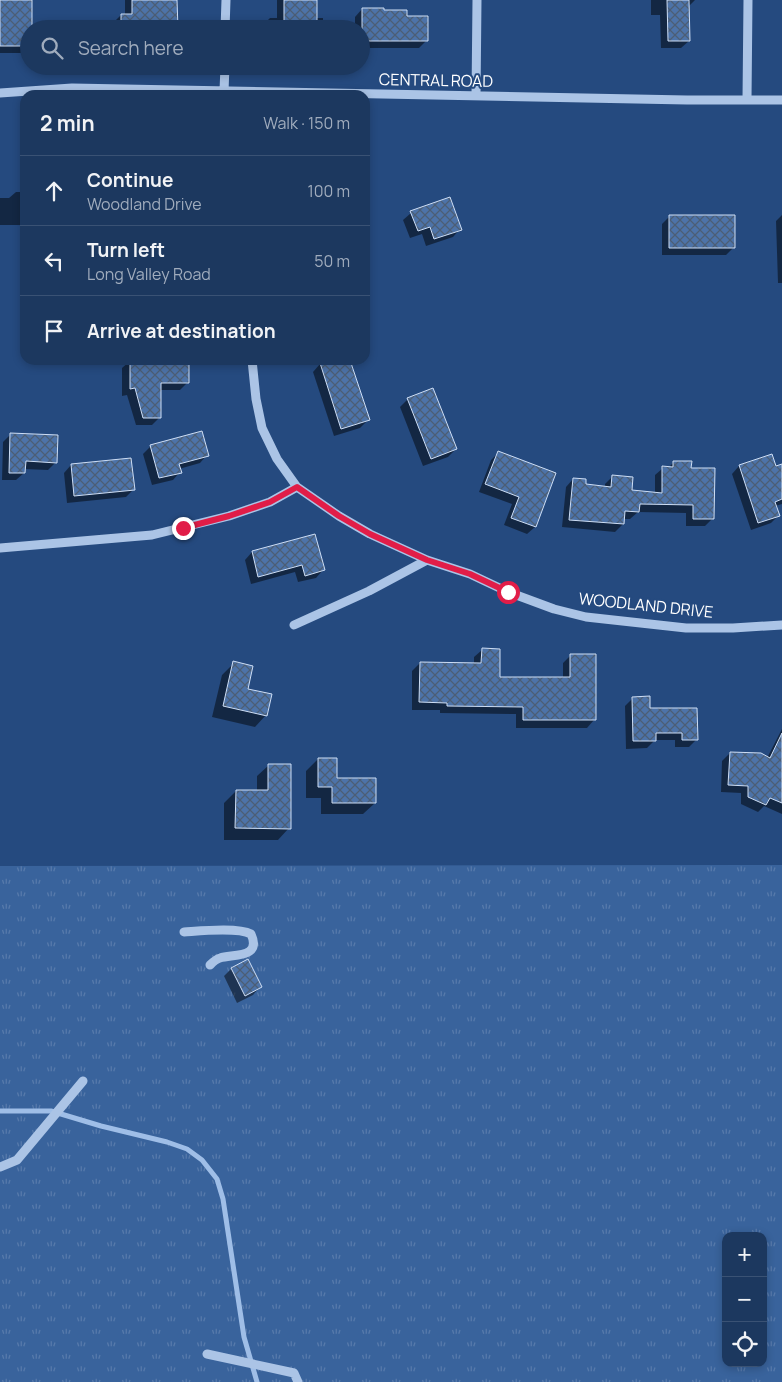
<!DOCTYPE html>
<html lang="en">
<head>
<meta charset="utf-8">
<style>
	:root { --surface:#1c385f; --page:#253f65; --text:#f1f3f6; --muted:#a0acbd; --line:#3a5274 }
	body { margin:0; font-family:Manrope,sans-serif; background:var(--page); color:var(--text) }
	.controls { position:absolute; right:15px; bottom:15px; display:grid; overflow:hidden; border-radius:10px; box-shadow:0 2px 8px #0003 }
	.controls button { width:45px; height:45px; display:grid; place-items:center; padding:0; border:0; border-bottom:1px solid var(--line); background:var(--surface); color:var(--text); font:25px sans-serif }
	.stop { position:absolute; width:15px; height:15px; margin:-11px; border:4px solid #e11d48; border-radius:50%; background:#fff }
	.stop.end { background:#e11d48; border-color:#fff; box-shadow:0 1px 5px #0008 }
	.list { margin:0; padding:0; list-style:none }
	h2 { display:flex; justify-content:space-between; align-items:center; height:65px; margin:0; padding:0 20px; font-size:21px }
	h2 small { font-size:16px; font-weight:400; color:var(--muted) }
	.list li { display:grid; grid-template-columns:32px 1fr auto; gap:15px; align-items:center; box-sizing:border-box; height:70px; padding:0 20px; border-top:1px solid var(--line) }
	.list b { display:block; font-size:19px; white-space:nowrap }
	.list p { margin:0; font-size:16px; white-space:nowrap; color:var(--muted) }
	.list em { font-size:16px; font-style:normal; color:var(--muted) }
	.icon { flex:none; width:28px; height:28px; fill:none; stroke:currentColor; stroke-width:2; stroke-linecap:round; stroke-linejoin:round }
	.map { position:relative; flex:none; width:782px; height:1382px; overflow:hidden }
	.search { position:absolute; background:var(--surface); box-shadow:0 2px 8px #0003; left:20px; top:20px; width:350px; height:55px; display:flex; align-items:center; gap:12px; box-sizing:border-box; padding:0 18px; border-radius:28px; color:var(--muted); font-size:19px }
	.panel { position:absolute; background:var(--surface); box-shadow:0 2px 8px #0003; left:20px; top:90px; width:350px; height:275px; border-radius:15px }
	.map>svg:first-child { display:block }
</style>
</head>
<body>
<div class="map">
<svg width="782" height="1382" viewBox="0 0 782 1382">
	<defs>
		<pattern id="grass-tufts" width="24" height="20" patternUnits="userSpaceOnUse" patternTransform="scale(1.25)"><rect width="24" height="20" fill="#39639c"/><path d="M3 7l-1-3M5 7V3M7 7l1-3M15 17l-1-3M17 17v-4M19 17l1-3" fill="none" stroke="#577aab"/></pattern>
		<pattern id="building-cross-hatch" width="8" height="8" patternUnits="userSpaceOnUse" patternTransform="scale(1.25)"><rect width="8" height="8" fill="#4d73a8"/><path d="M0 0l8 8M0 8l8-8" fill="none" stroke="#4c5e75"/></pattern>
	</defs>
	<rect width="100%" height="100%" fill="#254a7f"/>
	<path fill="url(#grass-tufts)" fill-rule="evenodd" d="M 782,865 L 782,1382 L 0,1382 L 0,866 ZM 726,1236 L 763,1236 L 763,1363 L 726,1363 Z"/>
	<path fill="#0007" d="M 0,0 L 31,0 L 29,47 L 23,53 L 0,53 Z
		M 125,0 L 176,0 L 176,29 L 113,29 L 113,23 L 121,15 L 125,15 Z
		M 277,0 L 315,0 L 315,18 L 323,18 L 323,29 L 262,29 L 262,26 L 270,18 L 277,18 Z
		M 651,0 L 695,0 L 688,7 L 689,41 L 681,48 L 661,48 L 660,15 L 651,15 Z
		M 362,9 L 383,12 L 427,40 L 419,48 L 361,48 L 361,29 L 355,29 L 355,17 Z
		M 16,192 L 25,192 L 25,225 L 0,225 L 0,198 L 9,198 Z
		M 411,213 L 460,229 L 453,237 L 426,246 L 422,234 L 410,238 L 403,220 Z
		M 782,215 L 782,283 L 778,283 L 776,221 Z
		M 670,216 L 733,248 L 726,255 L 662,255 L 662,224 Z
		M 365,307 L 370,307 L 370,328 L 365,333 Z
		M 188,360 L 188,382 L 180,390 L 160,390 L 160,417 L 152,425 L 136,425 L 127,395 L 122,396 L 122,368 L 130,361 Z
		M 333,360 L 349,360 L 368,420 L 360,428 L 334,436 L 313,372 L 320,364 Z
		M 408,399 L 456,449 L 448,457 L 423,466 L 400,407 Z
		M 11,434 L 56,462 L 48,470 L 24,469 L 24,473 L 16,480 L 2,480 L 3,442 Z
		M 151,446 L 207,455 L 200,463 L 179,469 L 180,472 L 173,480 L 152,485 L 143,454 Z
		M 498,453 L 555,474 L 535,527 L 527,534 L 504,525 L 512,504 L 479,492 L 491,460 Z
		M 674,462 L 690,469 L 712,519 L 705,526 L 686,526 L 686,513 L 638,512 L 630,519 L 623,519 L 623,524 L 615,532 L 562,527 L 566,487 L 573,479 L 584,486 L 605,487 L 605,484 L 613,476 L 631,491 L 655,494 L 655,475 L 663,468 L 668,468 Z
		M 71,465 L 134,489 L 126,497 L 67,503 L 64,473 Z
		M 782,465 L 782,504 L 775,506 L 779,515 L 771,523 L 751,530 L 732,474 L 739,466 L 775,467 Z
		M 314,535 L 323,570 L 316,578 L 298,582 L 295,572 L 251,584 L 245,560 L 252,552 Z
		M 482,650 L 499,678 L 563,678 L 563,663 L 570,656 L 594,720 L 587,728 L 516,728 L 516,714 L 440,713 L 440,710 L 412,710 L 412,671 L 420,663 L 474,664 L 474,657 Z
		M 234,663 L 246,690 L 266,715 L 255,727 L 212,717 L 222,675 Z
		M 633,698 L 648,710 L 697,739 L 689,747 L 675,747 L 675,740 L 655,740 L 647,748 L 626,749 L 625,706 Z
		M 782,729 L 782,814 L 764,806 L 758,812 L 741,804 L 741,793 L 721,792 L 722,761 L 730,753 L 767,758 Z
		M 318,759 L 336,779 L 375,803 L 363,814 L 321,814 L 321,798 L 306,798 L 306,771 Z
		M 269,765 L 289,828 L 278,840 L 224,840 L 224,803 L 236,791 L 257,791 L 257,776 Z
		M 247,961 L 260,987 L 253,995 L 237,1003 L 224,976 L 231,969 Z"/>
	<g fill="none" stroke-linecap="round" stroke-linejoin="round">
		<path stroke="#9fbee7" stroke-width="5" d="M 0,1111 L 51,1111 L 101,1126 L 167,1142 L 187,1149 L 202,1160 L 217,1179 L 223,1199 L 244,1337 L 257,1382"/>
	</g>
	<path fill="url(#building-cross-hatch)" stroke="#cedef5" d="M 0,0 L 32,0 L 32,29 L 29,29 L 29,46 L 0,46 Z
		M 132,0 L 177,0 L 178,29 L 121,29 L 121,14 L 132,14 Z
		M 284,0 L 317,0 L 317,29 L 284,29 Z
		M 667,0 L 689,0 L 690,41 L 668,41 Z
		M 362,8 L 384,8 L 384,10 L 407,10 L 407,16 L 428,16 L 428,41 L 362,41 Z
		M 450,197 L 462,230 L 434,239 L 430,227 L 418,231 L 410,211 Z
		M 669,215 L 735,215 L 735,248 L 669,248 Z
		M 130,360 L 189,360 L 189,383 L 161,383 L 161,418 L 143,418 L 135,388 L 130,389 Z
		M 329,360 L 350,360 L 370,420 L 341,429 L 320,363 Z
		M 433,388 L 457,449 L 431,459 L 407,398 Z
		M 202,431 L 209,456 L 179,464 L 182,473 L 159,478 L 150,445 Z
		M 10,433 L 58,435 L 57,463 L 26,461 L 25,473 L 9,473 Z
		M 498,451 L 556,473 L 536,527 L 511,518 L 519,497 L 485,484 Z
		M 772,454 L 776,466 L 782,464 L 782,499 L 775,502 L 780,516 L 758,523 L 739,465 Z
		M 131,458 L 135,490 L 74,496 L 71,464 Z
		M 673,461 L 692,461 L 691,468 L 715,468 L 714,519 L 693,519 L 693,505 L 640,504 L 639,512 L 625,511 L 624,524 L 569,520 L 573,478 L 586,479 L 586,484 L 611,487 L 612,475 L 633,477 L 632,490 L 662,493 L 662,466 L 673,467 Z
		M 315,534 L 325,570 L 305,576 L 302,565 L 258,577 L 252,551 Z
		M 482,648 L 500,649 L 500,677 L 570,677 L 570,654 L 596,654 L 596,720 L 523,720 L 523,707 L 447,706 L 447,703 L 419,702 L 420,662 L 481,663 Z
		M 233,661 L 253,666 L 248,689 L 272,694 L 267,716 L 223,706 Z
		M 650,696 L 650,708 L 697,708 L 698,740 L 682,740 L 682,733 L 656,733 L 656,741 L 633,741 L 632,697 Z
		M 782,733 L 782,803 L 770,798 L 766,805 L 748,797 L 748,786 L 728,785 L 730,752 L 761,753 L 770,758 Z
		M 318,758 L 337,758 L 337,778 L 376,778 L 376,803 L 332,803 L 332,787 L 318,787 Z
		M 268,764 L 291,764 L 291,829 L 235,828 L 236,790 L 268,790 Z
		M 248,959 L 262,987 L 245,996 L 231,968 Z"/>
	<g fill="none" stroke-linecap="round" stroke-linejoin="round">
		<path stroke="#abc4e6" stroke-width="9" d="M 225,29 L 226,0
			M 224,91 L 225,66
			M 0,93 L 72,88 L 687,100 L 782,100
			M 476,96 L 477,0
			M 747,99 L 748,0
			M 252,360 L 256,399 L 262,428 L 277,459 L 297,487 L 339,516 L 370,534 L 427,560 L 470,574 L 508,592 L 554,609 L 586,617 L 686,628 L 733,628 L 782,625
			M 0,548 L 152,535 L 229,516 L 270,502 L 297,487
			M 294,625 L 369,591 L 427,560
			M 184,932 C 200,931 238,927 251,934 C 262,958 234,954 220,958 C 216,959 213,962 210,965
			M 0,1167 L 17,1160 L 83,1081
			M 207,1354 L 294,1373 L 298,1382"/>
	</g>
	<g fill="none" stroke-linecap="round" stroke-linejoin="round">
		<path stroke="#e11d48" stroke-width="6" d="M 183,528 L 229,516 L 270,502 L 297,487 L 339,516 L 370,534 L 427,560 L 470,574 L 508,592"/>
	</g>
	<g text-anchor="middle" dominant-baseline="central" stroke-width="4" stroke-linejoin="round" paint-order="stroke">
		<g font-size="16" fill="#fff" stroke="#254a7f">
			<text transform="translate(436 80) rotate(1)">CENTRAL ROAD</text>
			<text transform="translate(646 605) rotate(6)">WOODLAND DRIVE</text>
		</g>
	</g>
</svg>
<div class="controls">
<button>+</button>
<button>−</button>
<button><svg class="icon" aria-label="locate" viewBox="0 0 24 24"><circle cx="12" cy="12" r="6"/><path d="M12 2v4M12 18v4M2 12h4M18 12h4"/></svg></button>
</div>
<div class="stop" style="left:508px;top:592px"></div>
<div class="stop end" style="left:183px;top:528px"></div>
<div class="search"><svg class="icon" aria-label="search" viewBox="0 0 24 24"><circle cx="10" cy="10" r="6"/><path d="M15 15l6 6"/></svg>Search here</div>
<section class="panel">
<h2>2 min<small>Walk · 150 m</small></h2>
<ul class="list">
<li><svg class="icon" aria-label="ahead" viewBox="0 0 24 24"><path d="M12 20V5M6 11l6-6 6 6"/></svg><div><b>Continue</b><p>Woodland Drive</p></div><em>100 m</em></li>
<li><svg class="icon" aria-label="left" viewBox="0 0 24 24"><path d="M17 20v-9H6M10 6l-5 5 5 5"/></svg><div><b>Turn left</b><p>Long Valley Road</p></div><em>50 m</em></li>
<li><svg class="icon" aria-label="arrive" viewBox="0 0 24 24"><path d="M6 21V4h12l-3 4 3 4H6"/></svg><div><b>Arrive at destination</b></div></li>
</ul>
</section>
</div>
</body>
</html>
